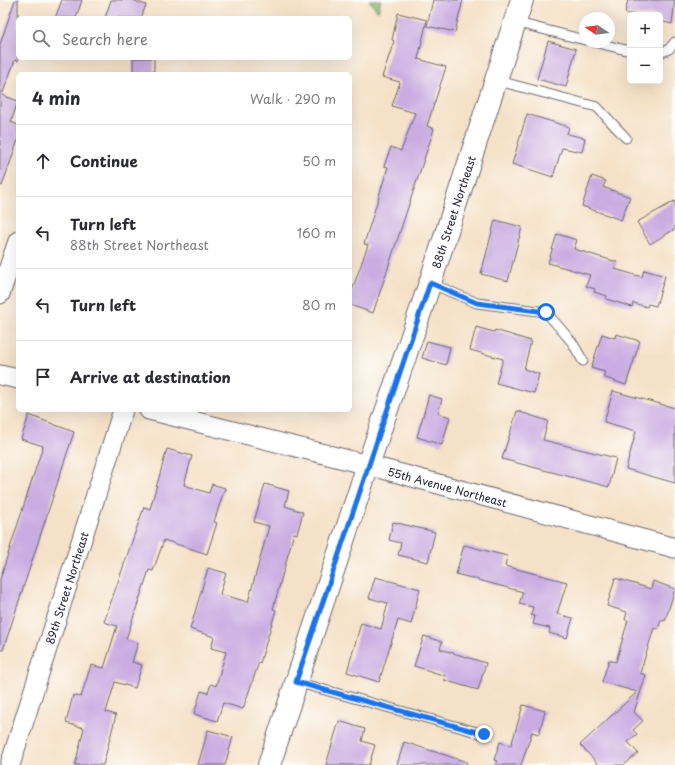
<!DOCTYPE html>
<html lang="en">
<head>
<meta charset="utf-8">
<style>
	:root { --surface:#fff; --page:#f2f2f3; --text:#2b2b33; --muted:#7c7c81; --line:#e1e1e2 }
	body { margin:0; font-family:"Playpen Sans",sans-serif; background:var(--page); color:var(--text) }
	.controls { position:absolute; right:12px; top:12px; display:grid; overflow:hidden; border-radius:6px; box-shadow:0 4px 16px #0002 }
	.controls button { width:36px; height:36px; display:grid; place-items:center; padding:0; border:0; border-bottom:1px solid var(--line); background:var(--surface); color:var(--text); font:20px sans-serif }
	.compass { position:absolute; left:579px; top:12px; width:36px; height:36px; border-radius:50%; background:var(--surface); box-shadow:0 4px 16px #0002; rotate:283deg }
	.stop { position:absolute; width:12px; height:12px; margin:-9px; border:3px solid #1a73e8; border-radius:50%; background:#fff }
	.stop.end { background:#1a73e8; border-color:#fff; box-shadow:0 1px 4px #0008 }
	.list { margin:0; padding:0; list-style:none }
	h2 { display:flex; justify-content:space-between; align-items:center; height:52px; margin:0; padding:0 16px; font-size:17px }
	h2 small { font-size:13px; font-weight:400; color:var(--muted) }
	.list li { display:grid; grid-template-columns:26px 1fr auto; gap:12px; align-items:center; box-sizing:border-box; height:72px; padding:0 16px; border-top:1px solid var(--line) }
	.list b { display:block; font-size:15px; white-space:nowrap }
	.list p { margin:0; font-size:13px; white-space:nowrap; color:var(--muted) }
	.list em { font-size:13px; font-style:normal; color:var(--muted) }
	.icon { flex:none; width:22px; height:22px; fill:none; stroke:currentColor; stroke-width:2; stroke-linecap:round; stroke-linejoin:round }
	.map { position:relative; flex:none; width:675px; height:765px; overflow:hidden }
	.search { position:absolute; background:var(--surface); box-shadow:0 4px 16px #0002; left:16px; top:16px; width:336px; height:44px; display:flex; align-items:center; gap:10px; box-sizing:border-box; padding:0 14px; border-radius:6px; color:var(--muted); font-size:15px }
	.panel { position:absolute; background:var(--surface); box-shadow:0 4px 16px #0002; left:16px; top:72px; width:336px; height:340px; border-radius:6px }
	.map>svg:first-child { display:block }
</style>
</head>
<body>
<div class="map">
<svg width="675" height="765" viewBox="0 0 675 765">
	<rect width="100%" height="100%" fill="#fdfcf7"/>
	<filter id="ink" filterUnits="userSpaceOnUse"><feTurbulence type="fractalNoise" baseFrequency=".025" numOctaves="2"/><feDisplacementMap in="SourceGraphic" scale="8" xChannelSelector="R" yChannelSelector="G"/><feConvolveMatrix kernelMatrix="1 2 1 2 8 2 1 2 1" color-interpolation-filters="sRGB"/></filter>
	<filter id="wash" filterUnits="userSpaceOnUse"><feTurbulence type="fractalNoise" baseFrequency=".012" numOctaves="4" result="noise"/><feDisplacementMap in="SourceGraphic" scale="16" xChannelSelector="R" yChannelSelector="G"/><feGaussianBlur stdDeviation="0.9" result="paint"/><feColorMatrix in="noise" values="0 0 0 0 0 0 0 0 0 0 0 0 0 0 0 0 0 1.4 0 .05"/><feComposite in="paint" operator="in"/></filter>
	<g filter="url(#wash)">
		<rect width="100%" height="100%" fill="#f5e1c7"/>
		<path fill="#85b66f" stroke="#546c55" d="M 369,0 L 381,0 L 378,12 Z"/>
		<g id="blocks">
			<path fill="#caace2" d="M 15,0 L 18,0 L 18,61 L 15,60 L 2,95 L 18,101 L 11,122 L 18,125 L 18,140 L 2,186 L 0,185 L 0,44 Z
				M 62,0 L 82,0 L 76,18 L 55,18 Z
				M 111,0 L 132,0 L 146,5 L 141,18 L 105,18 Z
				M 433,0 L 463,0 L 455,32 L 427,26 Z
				M 628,0 L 675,0 L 672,24 L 660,21 L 660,15 L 635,15 L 625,13 Z
				M 398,13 L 427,20 L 418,59 L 446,67 L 427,126 L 434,129 L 373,313 L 350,305 L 350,296 L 368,245 L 364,244 L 388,167 L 384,166 L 391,147 L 401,151 L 415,113 L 392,106 L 400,82 L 382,77 L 394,41 L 392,40 Z
				M 548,41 L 576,49 L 566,87 L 537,79 Z
				M 133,58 L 154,58 L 154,74 L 133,74 Z
				M 527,114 L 569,127 L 567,134 L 585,138 L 582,152 L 562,148 L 553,177 L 512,164 Z
				M 592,176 L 606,181 L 603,187 L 630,197 L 621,220 L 582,206 Z
				M 675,201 L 675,229 L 650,244 L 637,222 Z
				M 495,220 L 522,227 L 508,281 L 481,274 Z
				M 557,234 L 577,240 L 574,249 L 617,262 L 615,269 L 642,277 L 644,270 L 665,276 L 656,306 L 648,304 L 647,307 L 633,303 L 632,307 L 606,299 L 607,296 L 594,292 L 595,289 L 586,286 L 590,275 L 548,263 Z
				M 476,327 L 494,332 L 495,330 L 531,341 L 524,369 L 539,374 L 534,393 L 496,383 L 503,359 L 470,350 Z
				M 602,334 L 615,338 L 616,334 L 640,341 L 626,385 L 603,377 L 605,372 L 591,368 Z
				M 427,341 L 450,347 L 446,365 L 422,358 Z
				M 613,391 L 675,408 L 675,483 L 626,469 L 636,431 L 604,422 Z
				M 429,395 L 442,399 L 438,413 L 450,417 L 442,445 L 417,437 Z
				M 517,411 L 548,421 L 543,440 L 616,458 L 609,487 L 502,459 Z
				M 29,415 L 74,432 L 3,650 L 0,650 L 0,579 L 43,446 L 21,439 Z
				M 167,449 L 192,456 L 184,485 L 209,493 L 212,484 L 225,488 L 214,522 L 217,523 L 207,554 L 164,540 L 153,571 L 149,570 L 126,639 L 138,643 L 132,662 L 142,665 L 135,688 L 115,682 L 106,712 L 116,715 L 103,765 L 75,765 L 84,728 L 66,723 L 73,695 L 81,697 L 91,665 L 104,668 L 117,626 L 104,622 L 144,507 L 150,509 Z
				M 265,484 L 289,491 L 285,506 L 303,512 L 297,534 L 294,533 L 273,609 L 276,610 L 260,663 L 259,662 L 243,709 L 223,703 L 217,721 L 194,714 L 201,691 L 208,693 L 211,684 L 216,686 L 226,652 L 211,648 L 214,637 L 190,629 L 208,568 L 226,573 L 220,594 L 248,602 L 269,526 L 254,522 Z
				M 393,522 L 435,532 L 428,562 L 398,555 L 401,543 L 389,540 Z
				M 464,545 L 507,556 L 505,566 L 567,582 L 557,614 L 573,618 L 567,638 L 549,633 L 550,628 L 533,624 L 535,616 L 531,615 L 533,607 L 519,604 L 523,592 L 456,574 Z
				M 375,577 L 420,589 L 411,624 L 398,620 L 379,682 L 347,672 L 361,623 L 381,629 L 388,603 L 369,598 Z
				M 615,578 L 651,589 L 653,581 L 675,589 L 665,621 L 661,620 L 658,629 L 654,628 L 640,673 L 646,675 L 634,712 L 643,721 L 633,730 L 637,734 L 628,742 L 638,753 L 624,765 L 599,765 L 580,745 L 637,692 L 602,682 L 609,660 L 616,662 L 628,620 L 625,620 L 627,612 L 607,606 Z
				M 424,636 L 442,642 L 440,649 L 486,663 L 478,690 L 444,680 L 446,676 L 414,666 Z
				M 523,705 L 545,711 L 539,734 L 532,732 L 521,765 L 495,765 L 497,761 L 494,760 L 500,742 L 511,746 Z
				M 339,721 L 365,729 L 362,741 L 375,745 L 369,765 L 326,765 Z
				M 208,730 L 233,737 L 225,765 L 198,765 Z
				M 404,742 L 467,762 L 466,765 L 397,765 Z"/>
		</g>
	</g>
	<g filter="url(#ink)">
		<use href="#blocks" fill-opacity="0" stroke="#6c656c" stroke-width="1"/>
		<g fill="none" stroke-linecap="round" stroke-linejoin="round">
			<defs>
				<path id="lane" d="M 514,22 L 585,40
					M 594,42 L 630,51
					M 660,53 L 669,49 L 675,42
					M 495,80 L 597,107 L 626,138
					M 430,283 L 477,303 L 546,312 L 572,342 L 583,361
					M 296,682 L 484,734"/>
				<g id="street">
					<path d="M 0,294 L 18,241"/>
					<path d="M 0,375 L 18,379"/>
					<path id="s1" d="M 149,410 L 368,465 L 675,548"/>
					<path id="s2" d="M 10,765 L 123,410"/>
				</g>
				<g id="secondary">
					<path id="s3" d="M 269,765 L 368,465 L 430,283 L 522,0"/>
				</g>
			</defs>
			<use href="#lane" stroke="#6c656c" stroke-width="11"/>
			<use href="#street" stroke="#6c656c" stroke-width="21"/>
			<use href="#secondary" stroke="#6c656c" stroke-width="24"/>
			<use href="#lane" stroke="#fff" stroke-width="9"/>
			<use href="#street" stroke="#fff" stroke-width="19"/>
			<use href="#secondary" stroke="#fff" stroke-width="22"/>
		</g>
	</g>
	<g fill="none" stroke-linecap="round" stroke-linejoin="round" filter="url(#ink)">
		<path stroke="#1a73e8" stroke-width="5" d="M 484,734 L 296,682 L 430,283 L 477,303 L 546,312"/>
	</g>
	<g text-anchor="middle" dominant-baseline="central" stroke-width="4" stroke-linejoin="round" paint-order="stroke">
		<g font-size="11" fill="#22223b" stroke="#fdfcf7">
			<text stroke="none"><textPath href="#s3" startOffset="583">88th Street Northeast</textPath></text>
			<text stroke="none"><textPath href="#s1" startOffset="308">55th Avenue Northeast</textPath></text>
			<text stroke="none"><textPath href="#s2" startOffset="186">89th Street Northeast</textPath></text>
		</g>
	</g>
</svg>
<div class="controls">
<button>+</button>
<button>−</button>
</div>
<svg class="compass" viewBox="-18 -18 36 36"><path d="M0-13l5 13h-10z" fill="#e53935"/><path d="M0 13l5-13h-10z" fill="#7c7c81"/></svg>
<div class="stop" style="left:546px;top:312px"></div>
<div class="stop end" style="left:484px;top:734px"></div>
<div class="search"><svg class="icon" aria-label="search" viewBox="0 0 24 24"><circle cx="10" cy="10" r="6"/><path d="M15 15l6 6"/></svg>Search here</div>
<section class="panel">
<h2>4 min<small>Walk · 290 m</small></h2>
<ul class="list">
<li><svg class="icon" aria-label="ahead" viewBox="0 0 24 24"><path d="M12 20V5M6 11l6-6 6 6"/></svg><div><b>Continue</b></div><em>50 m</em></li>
<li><svg class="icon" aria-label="left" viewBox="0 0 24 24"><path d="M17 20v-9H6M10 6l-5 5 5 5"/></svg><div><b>Turn left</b><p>88th Street Northeast</p></div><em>160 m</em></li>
<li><svg class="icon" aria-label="left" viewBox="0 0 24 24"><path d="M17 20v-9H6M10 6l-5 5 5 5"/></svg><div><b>Turn left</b></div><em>80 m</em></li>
<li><svg class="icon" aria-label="arrive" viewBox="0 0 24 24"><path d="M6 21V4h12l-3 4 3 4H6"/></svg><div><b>Arrive at destination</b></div></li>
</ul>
</section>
</div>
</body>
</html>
